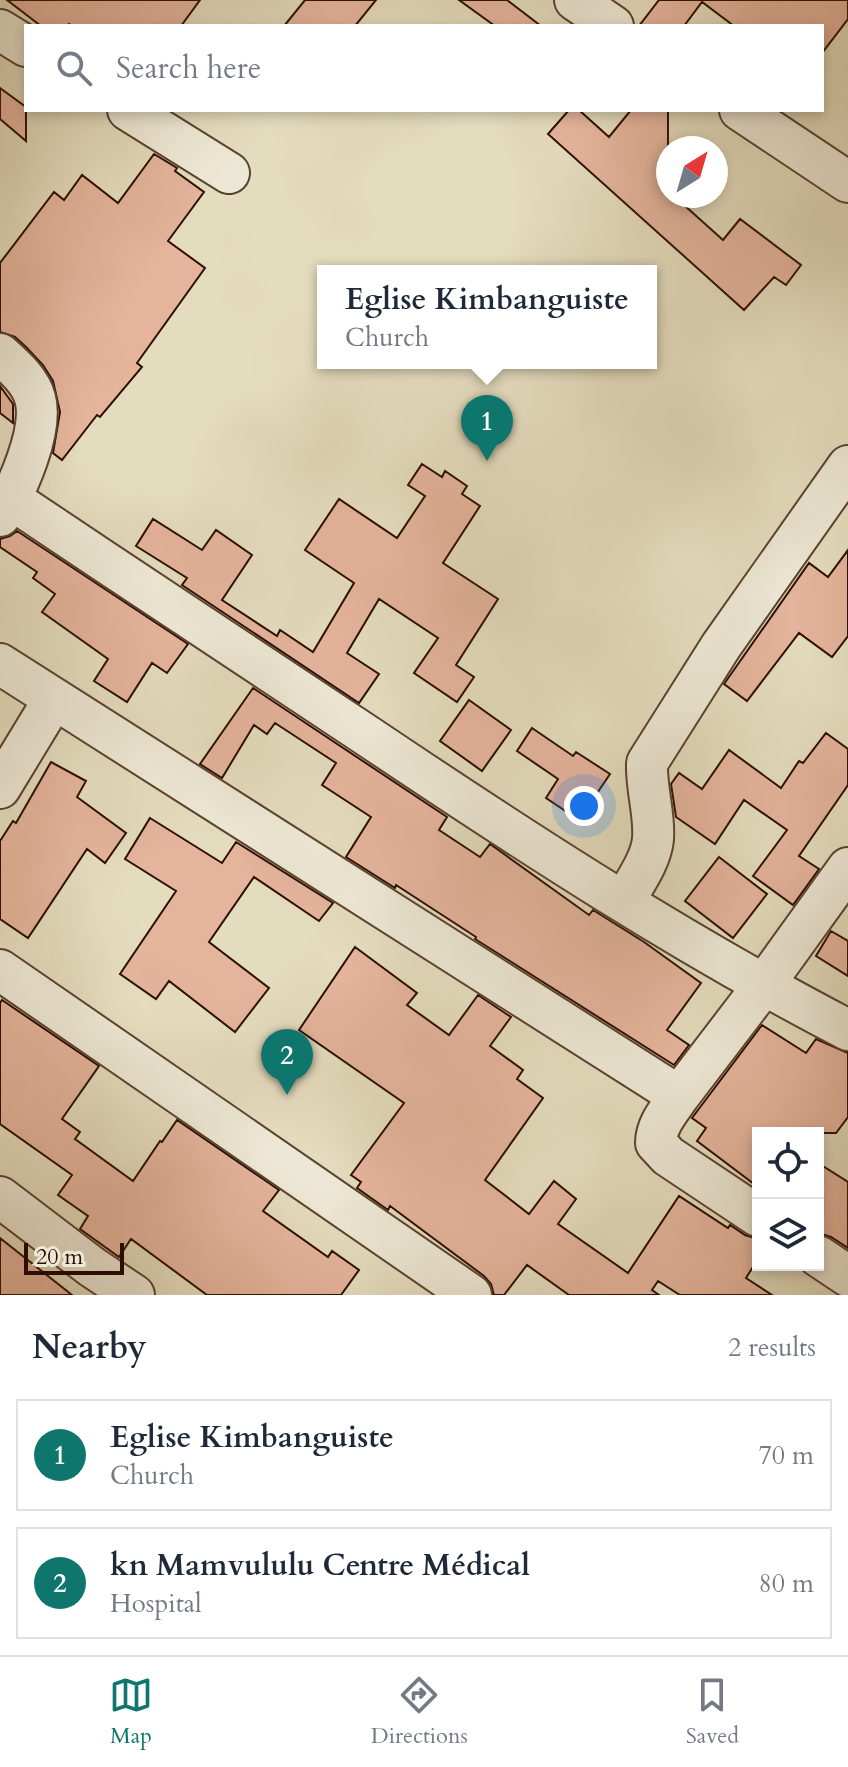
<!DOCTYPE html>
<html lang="en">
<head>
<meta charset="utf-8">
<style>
	:root { --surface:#fff; --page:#f6f6f7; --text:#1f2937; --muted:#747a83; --line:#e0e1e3; --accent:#0f766e }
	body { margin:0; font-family:Cardo,serif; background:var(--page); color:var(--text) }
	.controls { position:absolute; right:24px; bottom:24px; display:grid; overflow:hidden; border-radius:0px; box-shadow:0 4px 12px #0003 }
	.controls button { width:72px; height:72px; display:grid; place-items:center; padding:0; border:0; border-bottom:2px solid var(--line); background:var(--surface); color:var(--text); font:40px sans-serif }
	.compass { position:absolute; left:656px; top:136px; width:72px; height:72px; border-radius:50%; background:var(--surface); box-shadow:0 4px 12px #0003; rotate:37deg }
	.scale { position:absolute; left:24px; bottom:20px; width:100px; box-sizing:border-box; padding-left:8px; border:4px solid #2c0f01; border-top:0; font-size:22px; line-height:28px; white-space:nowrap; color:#2c0f01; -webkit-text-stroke:6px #ede8d5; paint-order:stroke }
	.you { position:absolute; left:584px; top:806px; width:28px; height:28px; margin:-20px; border:6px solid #fff; border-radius:50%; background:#1a73e8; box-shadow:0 0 0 12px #1a73e833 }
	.badge { display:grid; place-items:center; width:52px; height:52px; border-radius:50%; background:var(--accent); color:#fff; font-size:26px; font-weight:700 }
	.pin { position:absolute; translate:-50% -66px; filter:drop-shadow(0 2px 4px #0008) }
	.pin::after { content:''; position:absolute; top:42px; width:28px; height:24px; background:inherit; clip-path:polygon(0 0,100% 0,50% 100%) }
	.popup { position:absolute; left:317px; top:265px; width:340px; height:104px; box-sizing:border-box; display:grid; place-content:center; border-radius:0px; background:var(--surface); filter:drop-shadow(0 2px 6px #0005); font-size:26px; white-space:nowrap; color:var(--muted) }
	.popup b { font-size:30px; color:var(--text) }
	.popup::after { content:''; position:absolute; left:50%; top:100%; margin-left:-16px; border:16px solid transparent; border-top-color:var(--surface) }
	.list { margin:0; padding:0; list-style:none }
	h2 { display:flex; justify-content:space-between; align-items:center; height:104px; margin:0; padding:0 32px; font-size:34px }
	h2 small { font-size:26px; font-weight:400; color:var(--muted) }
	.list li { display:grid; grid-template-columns:52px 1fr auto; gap:24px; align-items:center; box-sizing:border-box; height:112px; margin:0 16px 16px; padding:0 16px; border:2px solid var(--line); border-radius:0px }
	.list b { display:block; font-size:30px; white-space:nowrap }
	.list p { margin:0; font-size:26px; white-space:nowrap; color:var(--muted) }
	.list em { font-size:26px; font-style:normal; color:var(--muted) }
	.icon { flex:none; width:44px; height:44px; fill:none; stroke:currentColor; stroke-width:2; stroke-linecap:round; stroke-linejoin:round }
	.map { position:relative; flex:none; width:848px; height:1295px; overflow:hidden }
	.search { position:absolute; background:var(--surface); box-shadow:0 4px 12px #0003; left:24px; right:24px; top:24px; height:88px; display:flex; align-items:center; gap:20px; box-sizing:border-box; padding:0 28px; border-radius:0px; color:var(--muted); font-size:30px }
	.sheet { height:360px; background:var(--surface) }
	nav { display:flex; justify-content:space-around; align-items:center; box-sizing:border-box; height:112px; border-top:2px solid var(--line); background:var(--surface); font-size:22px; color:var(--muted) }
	nav a { display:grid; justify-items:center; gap:4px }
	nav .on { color:var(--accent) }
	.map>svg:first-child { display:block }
</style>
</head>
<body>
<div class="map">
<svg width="848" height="1295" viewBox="0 0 848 1295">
	<rect width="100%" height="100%" fill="#e4dcbe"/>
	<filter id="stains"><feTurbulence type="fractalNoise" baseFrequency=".0025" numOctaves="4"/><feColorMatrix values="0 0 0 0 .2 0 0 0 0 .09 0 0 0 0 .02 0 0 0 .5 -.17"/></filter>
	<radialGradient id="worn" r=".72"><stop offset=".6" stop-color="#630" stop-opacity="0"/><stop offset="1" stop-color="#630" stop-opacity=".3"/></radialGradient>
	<path fill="#e4b49c" stroke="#2c0f01" stroke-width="2" d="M 7,0 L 200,0 L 181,26 L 72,26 L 69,24 L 68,26 L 41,26 Z
		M 305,0 L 376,0 L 355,26 L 284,26 Z
		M 459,0 L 507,0 L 541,26 L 495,26 Z
		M 659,0 L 848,0 L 848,19 L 822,53 L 822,26 L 734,26 L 702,2 L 684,26 L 639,26 Z
		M 0,88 L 26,107 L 26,141 L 0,119 Z
		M 569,110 L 579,110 L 609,137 L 631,110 L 668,110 L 668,196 L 674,196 L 723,240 L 740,219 L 801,265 L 786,285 L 774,277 L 744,310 L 548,134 Z
		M 154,154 L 177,168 L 175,171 L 204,192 L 168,241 L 205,268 L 137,363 L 142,367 L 100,417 L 97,415 L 62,460 L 53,453 L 60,412 L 53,381 L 43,365 L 26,347 L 15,337 L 0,332 L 0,263 L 54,192 L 64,200 L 82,175 L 118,203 Z
		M 0,386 L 13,404 L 13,423 L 0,413 Z
		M 422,464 L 442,477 L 445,471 L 467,486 L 462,494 L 480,506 L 443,563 L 498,599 L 456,665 L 474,677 L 457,702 L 414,673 L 438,638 L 379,599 L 347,653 L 379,674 L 359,703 L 182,585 L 187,578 L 136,546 L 153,519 L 202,550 L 216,530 L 252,555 L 222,600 L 277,636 L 280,630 L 313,652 L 354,583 L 305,550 L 339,499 L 397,538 L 425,496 L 408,485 Z
		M 17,531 L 188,644 L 167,673 L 152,663 L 127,702 L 94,681 L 108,659 L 42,612 L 55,594 L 33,578 L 37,572 L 0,547 L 0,539 L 10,536 Z
		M 848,550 L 848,636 L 832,657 L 799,633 L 747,701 L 724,684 L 809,563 L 828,577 Z
		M 253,688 L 447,817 L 439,830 L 480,857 L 490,844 L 589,915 L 593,910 L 644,942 L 701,983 L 667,1030 L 689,1045 L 674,1065 L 475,939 L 476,937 L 396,885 L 395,888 L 346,857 L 371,817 L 322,785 L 336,763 L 275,723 L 267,734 L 254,725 L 222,778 L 200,764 Z
		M 469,700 L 511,730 L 482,771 L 440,741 Z
		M 532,728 L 573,756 L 576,752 L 610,774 L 579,820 L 546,798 L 558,779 L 517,751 Z
		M 826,733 L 848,749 L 848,785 L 799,856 L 819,869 L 793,905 L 753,876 L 787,830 L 744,800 L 715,844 L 676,817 L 671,784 L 679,773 L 702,789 L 729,750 L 781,788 L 799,761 L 803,763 Z
		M 51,762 L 86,781 L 77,797 L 126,833 L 105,863 L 87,849 L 28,938 L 0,919 L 0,841 L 13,821 L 16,823 Z
		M 150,818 L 222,863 L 236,842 L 333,903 L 319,921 L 254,877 L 209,942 L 269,988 L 235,1032 L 169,981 L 156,999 L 120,974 L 176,891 L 125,859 Z
		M 719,857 L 767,894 L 733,938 L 685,901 Z
		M 831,931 L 848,941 L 848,976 L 816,956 Z
		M 355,947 L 417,993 L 407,1005 L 449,1035 L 478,995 L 511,1017 L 490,1046 L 523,1070 L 517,1079 L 543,1098 L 485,1180 L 529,1214 L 554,1181 L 576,1199 L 558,1224 L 628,1273 L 679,1196 L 728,1228 L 730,1225 L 745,1235 L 758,1239 L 758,1259 L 746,1278 L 772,1295 L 680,1295 L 658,1281 L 652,1290 L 659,1295 L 569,1295 L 527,1265 L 504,1295 L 494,1295 L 491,1284 L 484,1276 L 390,1206 L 388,1210 L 357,1188 L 361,1182 L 351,1175 L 404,1103 L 299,1030 Z
		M 2,1000 L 99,1066 L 62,1119 L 80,1132 L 75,1139 L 133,1181 L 160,1141 L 162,1142 L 177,1120 L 279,1190 L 263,1211 L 328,1257 L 332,1251 L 359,1270 L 341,1295 L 207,1295 L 131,1239 L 119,1257 L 80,1229 L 88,1216 L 58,1195 L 72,1175 L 0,1124 L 0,1003 Z
		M 762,1025 L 806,1053 L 816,1039 L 848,1053 L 848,1117 L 836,1133 L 758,1133 L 758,1187 L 697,1141 L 706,1128 L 692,1118 Z
		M 818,1163 L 848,1182 L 848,1248 L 831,1237 L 818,1233 Z
		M 0,1238 L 72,1295 L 0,1295 Z"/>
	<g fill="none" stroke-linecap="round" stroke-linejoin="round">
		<defs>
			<path id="minor" d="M 575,0 L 613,26
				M 0,30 L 26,46
				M 128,110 L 229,173
				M 740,110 L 848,182
				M 0,354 C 13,366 30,380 35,398 C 44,430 17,490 0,516
				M 11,499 C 130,579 250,658 369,737 C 524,841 682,944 848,1030
				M 0,664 L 679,1096 C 669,1111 656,1125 656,1143 L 668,1156 L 758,1216
				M 0,788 L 54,699
				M 624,902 C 634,883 651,861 653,839 C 655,814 646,789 647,763 L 721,646 L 848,466
				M 0,970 L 471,1295
				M 679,1096 L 763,986 L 848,868
				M 0,1197 L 92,1267 L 134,1295
				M 818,1256 L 848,1276"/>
		</defs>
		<use href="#minor" stroke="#5a4230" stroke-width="44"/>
		<use href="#minor" stroke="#ede8d5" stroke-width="40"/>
	</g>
	<rect width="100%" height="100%" filter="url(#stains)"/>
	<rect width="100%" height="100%" fill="url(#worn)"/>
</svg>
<div class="controls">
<button><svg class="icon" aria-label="locate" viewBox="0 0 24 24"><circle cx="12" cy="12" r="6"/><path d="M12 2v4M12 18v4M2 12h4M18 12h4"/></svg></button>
<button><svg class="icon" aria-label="layers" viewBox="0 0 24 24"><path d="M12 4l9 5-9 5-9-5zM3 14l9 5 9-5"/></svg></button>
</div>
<svg class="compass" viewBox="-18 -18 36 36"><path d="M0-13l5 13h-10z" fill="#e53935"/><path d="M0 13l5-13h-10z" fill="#747a83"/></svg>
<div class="scale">20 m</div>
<div class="you"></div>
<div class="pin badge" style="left:487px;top:461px">1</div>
<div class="popup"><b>Eglise Kimbanguiste</b>Church</div>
<div class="pin badge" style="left:287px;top:1095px">2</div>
<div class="search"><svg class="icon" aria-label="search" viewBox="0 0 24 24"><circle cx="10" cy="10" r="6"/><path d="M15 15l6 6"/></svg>Search here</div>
</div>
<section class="sheet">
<h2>Nearby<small>2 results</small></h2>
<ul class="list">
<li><span class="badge">1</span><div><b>Eglise Kimbanguiste</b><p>Church</p></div><em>70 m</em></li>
<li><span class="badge">2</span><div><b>kn Mamvululu Centre Médical</b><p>Hospital</p></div><em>80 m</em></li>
</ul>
</section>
<nav>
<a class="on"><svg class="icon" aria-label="map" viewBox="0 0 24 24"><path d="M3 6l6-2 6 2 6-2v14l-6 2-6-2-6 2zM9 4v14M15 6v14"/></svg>Map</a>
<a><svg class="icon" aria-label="directions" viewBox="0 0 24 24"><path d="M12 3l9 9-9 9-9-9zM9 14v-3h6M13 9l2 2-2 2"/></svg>Directions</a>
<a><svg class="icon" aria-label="saved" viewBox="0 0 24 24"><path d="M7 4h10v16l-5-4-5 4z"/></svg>Saved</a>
</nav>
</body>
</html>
